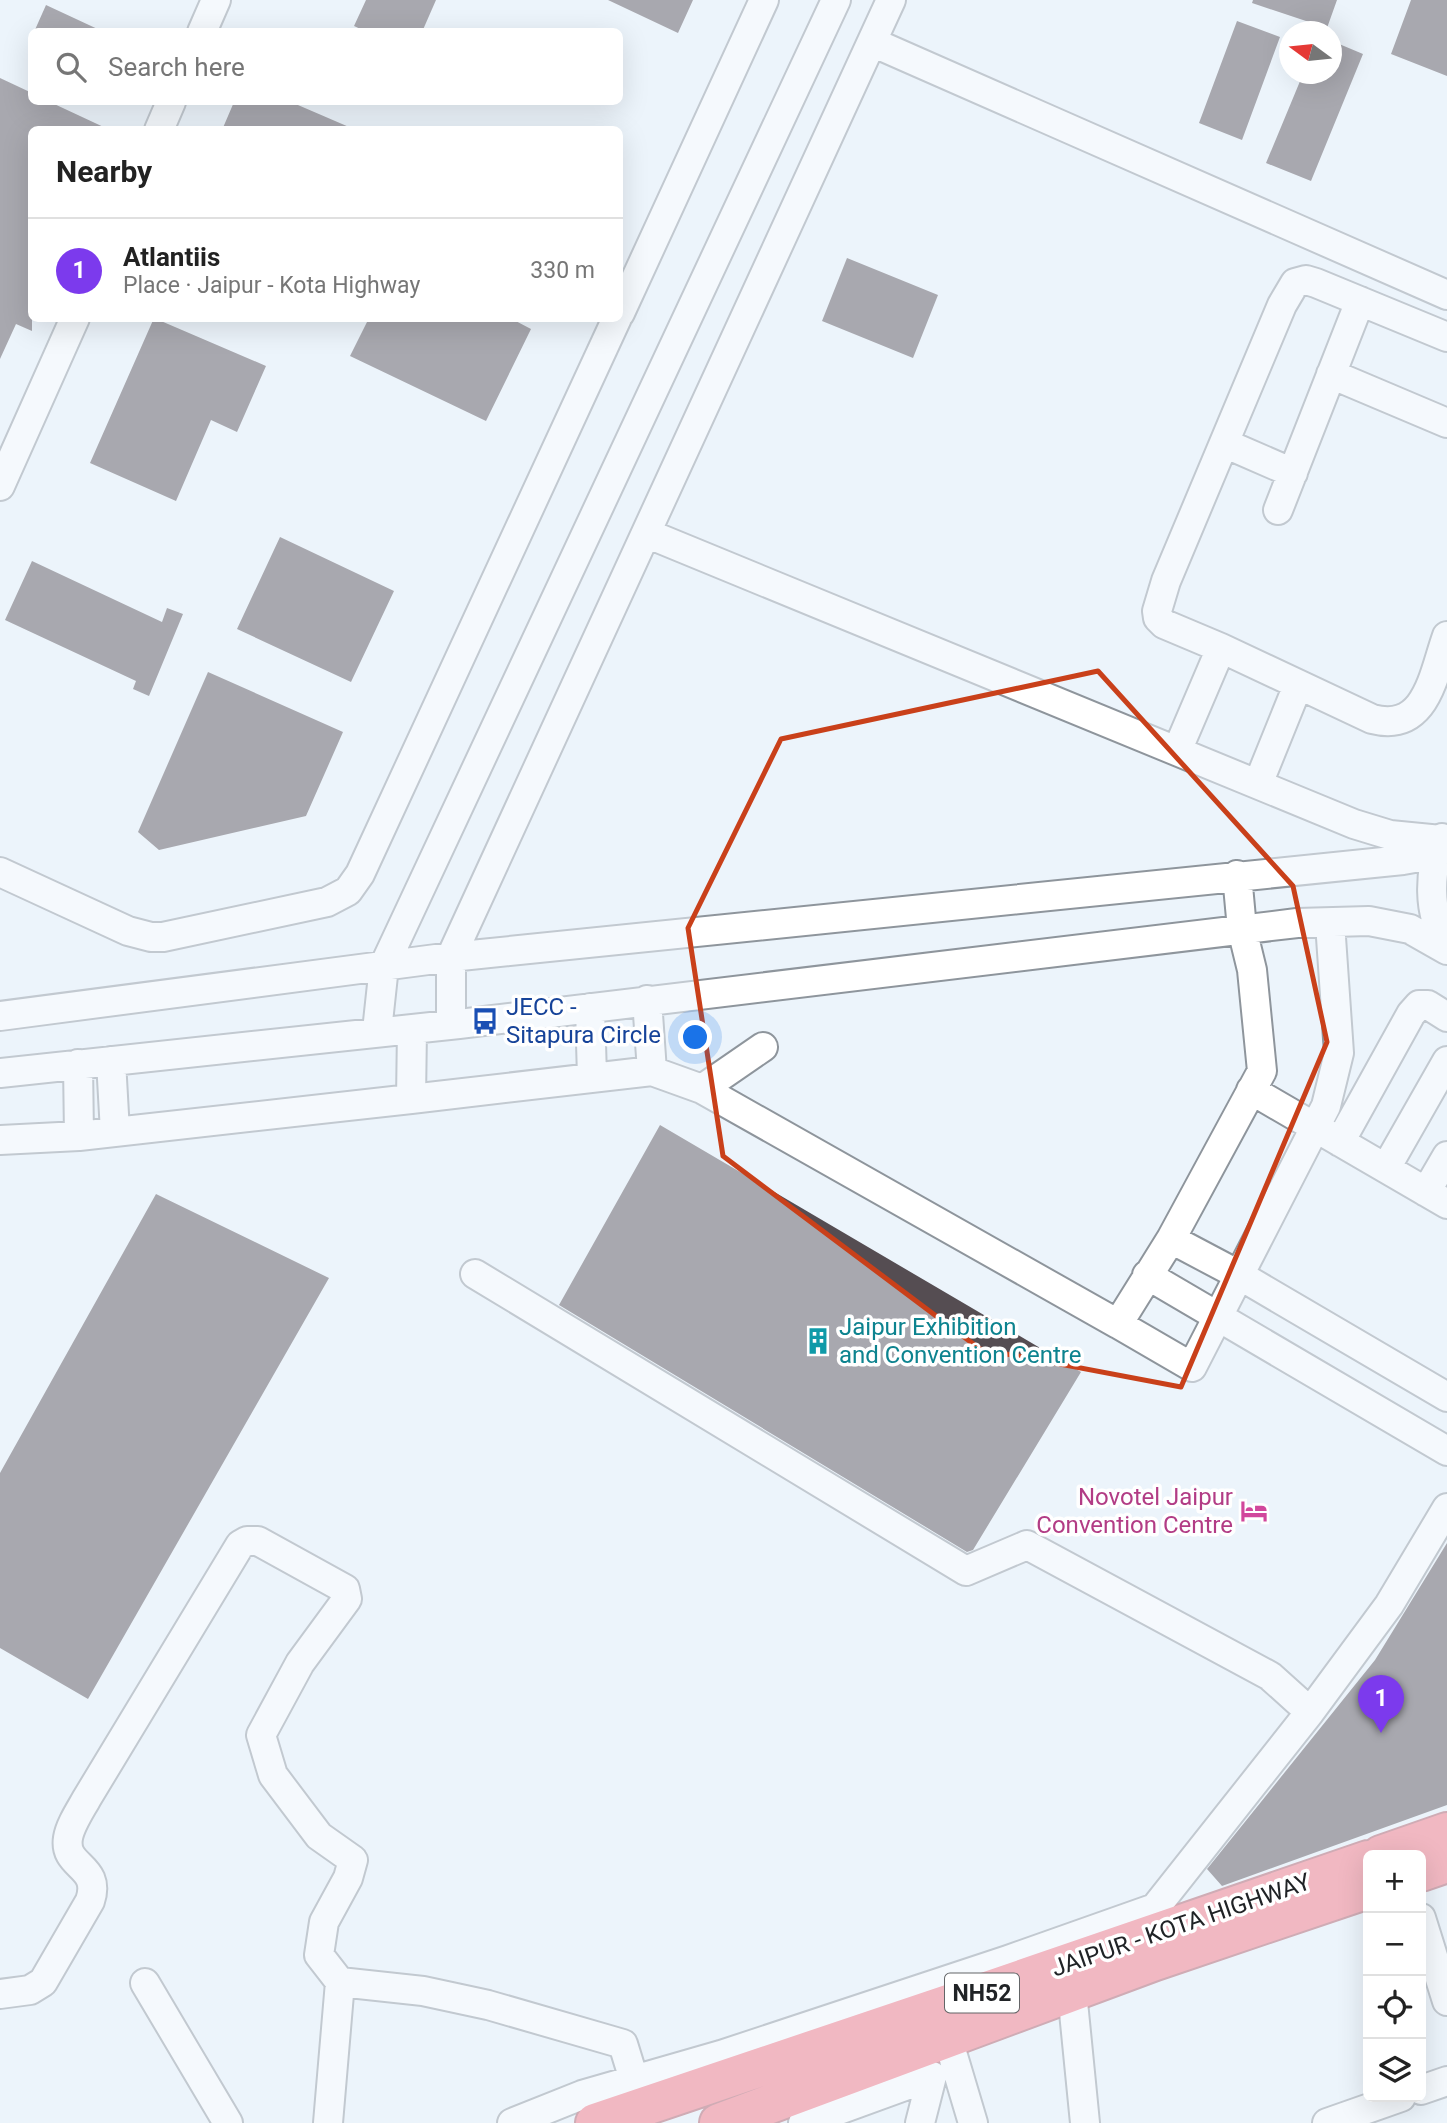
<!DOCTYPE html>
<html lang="en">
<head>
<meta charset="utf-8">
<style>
	:root { --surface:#fff; --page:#f2f2f2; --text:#222; --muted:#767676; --line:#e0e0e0; --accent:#7c3aed }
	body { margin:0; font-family:Roboto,sans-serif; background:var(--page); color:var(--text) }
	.controls { position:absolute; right:21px; bottom:21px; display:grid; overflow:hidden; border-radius:10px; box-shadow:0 7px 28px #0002 }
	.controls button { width:63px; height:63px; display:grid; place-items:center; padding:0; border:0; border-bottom:2px solid var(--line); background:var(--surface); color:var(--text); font:35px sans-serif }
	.compass { position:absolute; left:1279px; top:21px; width:63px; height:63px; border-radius:50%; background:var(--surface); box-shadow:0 7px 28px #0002; rotate:285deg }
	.you { position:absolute; left:696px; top:1038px; width:24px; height:24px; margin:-18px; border:5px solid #fff; border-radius:50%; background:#1a73e8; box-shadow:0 0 0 10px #1a73e833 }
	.badge { display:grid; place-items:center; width:46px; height:46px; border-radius:50%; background:var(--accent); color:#fff; font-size:23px; font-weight:700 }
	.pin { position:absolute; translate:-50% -58px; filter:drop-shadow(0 2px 4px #0008) }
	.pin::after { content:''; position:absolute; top:37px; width:24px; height:21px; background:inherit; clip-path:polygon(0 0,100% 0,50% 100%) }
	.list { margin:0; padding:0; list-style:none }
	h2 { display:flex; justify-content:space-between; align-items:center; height:91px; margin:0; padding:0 28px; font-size:30px }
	h2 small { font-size:23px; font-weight:400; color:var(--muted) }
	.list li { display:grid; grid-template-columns:46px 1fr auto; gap:21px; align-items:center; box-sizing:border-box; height:105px; padding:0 28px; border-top:2px solid var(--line) }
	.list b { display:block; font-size:26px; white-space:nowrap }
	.list p { margin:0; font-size:23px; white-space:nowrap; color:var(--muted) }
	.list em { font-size:23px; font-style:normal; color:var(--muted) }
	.icon { flex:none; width:38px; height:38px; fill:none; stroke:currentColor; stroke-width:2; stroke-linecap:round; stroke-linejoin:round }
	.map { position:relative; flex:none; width:1447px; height:2123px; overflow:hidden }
	.search { position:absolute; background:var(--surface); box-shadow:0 7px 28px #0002; left:28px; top:28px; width:595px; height:77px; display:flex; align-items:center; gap:18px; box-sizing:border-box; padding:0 24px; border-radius:10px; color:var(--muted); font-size:26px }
	.panel { position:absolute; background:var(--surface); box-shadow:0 7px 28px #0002; left:28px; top:126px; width:595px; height:196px; border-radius:10px }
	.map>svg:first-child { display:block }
</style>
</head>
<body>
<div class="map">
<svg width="1447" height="2123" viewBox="0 0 1447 2123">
	<rect width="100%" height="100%" fill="#ecf4fb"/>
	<path fill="#554d52" d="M 366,0 L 436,0 L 422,32 L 367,32 L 354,26 Z
		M 608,0 L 693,0 L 678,33 Z
		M 1253,0 L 1337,0 L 1327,28 L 1252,3 Z
		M 1411,0 L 1447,0 L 1447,76 L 1391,54 Z
		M 46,5 L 104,32 L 34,32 Z
		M 1237,21 L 1280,37 L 1242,140 L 1199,123 Z
		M 1332,41 L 1363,54 L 1311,181 L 1266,163 L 1303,74 L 1332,74 Z
		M 0,78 L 32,93 L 32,102 L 50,102 L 110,130 L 32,130 L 32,331 L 16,324 L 0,359 Z
		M 234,102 L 291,102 L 356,130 L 222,130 Z
		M 847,258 L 938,295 L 913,358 L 822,321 Z
		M 154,318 L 266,366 L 237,432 L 211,420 L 176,501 L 90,463 Z
		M 369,318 L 510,318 L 531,329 L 486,421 L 350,356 Z
		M 280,537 L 394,591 L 351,682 L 237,629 Z
		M 32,561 L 162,622 L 167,608 L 183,614 L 149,696 L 133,689 L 136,681 L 5,620 Z
		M 208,672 L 343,732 L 306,816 L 159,850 L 138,832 Z
		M 660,1125 L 1081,1372 L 973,1550 L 967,1552 L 559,1305 Z
		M 156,1194 L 329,1278 L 88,1699 L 0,1648 L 0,1473 Z
		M 1447,1543 L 1447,1805 L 1222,1886 L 1207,1869 L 1375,1660 Z"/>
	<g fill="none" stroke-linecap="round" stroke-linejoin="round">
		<defs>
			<path id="minor" d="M 202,32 L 216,0
				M 872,42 L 1447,295
				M 159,130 L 171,102
				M 620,313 L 764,0
				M 1447,337 L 1316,283 L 1306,280 L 1295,283 L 1282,305 L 1166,581 L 1157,611 L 1158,618 L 1164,624 L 1221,648 L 1372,719 C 1427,733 1433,675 1447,636
				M 1331,374 L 1447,423
				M 1224,443 L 1293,473
				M 0,486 L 75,318
				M 1278,510 L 1360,301
				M 646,533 L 1354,824 L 1390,835 L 1441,840
				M 1177,751 L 1221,648
				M 1258,784 L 1298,685
				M 1442,838 C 1429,871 1427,913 1447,943
				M 0,872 L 128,931 L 151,937 L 163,937 L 327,902 L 348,891 L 360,874 L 617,318
				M 647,1000 L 652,1071 L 702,1089 L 763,1047
				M 590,1008 L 592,1077
				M 0,1016 L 451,957 L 1403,860 L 1437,854
				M 451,1024 L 451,957 L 891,0
				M 377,1031 L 384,966 L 836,0
				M 111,1061 L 115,1132
				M 78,1064 L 79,1136 L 411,1099 L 412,1029
				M 0,1073 L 459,1024 L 1297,923 L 1369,921 L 1410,929 L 1447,950
				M 702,1089 L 1118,1324 L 1171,1239 L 1262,1071 L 1252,970 L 1242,929 L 1237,875
				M 1251,1090 L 1447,1204
				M 411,1099 L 652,1071
				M 0,1140 L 79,1136
				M 1340,1142 L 1411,1014 L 1419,1005 L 1428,1005 L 1447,1017
				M 1386,1168 L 1447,1061
				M 1426,1192 L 1447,1156
				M 1171,1239 L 1239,1275 L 1447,1397
				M 475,1274 L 966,1571 L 1027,1545 L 1270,1676 L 1310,1712
				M 1147,1275 L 1447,1451
				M 1118,1324 L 1192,1367 L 1326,1106 L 1339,1053 L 1330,923
				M 1421,1918 L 1447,2001
				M 1140,1920 L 1155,1908 L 1310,1712 L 1389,1605 L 1447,1508
				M 145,1983 L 228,2123
				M 1072,1992 L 1085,2123
				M 0,1994 L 30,1990 L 43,1982 L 90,1901 C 102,1865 63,1868 68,1838 C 70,1825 81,1809 87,1798 L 240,1545 L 247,1541 L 258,1541 L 345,1589 L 347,1599 L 300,1663 L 261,1735 L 273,1775 L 319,1836 L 353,1860 L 348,1878 L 324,1922 L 319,1955 L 340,1982
				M 948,2039 L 973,2123
				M 1421,2090 L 1447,2081
				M 328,2123 L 340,1982 L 423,1991 L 488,2005 L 623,2044 L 639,2096
				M 512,2123 L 582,2095 L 721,2055 L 1008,1960 L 1155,1908
				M 803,2123 L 932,2076 L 920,2123
				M 1327,2123 L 1401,2097"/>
			<path id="highway" d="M 1381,1855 L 1447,1832
				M 1421,1872 L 1447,1863
				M 595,2123 L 975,1995 L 1368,1860
				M 719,2123 L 1155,1961 L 1368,1889"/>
		</defs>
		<use href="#minor" stroke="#8e959c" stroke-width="32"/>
		<use href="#highway" stroke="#ab545f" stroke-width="42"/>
		<use href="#minor" stroke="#fff" stroke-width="28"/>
		<use href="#highway" stroke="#f66f7d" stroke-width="38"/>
	</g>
	<path d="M0 0H1447V2123H0ZM 1098,671 L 1293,886 L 1327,1042 L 1181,1387 L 980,1349 L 723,1156 L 688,928 L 781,739 Z" fill="#ecf4fb" fill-opacity=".55" fill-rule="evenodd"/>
	<path fill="none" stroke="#c9401a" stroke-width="5" stroke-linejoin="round" d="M 1098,671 L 1293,886 L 1327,1042 L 1181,1387 L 980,1349 L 723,1156 L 688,928 L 781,739 Z"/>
	<defs>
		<symbol id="bus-bare" viewBox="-9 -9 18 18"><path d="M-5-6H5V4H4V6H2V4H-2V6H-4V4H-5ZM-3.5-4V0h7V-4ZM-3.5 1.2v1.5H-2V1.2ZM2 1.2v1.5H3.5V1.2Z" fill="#1a4fb4" stroke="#fff" stroke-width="2.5" paint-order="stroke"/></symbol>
		<symbol id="building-bare" viewBox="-9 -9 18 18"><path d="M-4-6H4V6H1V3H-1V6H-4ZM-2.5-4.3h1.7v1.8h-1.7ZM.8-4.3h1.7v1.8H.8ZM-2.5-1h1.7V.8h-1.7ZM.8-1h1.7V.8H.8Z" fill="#0f9aa8" stroke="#fff" stroke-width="2.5" paint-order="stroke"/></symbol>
		<symbol id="hotel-bare" viewBox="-9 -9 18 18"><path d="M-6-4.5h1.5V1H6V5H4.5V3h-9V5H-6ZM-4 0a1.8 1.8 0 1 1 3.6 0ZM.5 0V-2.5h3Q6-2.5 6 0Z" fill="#d1479c" stroke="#fff" stroke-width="2.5" paint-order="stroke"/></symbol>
	</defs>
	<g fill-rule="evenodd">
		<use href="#bus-bare" x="466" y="1002" width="38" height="38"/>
		<use href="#building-bare" x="799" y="1322" width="38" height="38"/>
		<use href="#hotel-bare" x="1235" y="1492" width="38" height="38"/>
	</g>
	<g text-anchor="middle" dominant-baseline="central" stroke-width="7" stroke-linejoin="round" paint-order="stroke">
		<rect fill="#fff" stroke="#636567" stroke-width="2" x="945" y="1973.5" width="74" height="39" rx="5"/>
		<g font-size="23" font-weight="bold" fill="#202326">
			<text x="982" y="1993">NH52</text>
		</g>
		<g font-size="24" fill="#164399" stroke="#fff" text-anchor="start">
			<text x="506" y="1007">JECC -<tspan x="506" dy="28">Sitapura Circle</tspan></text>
		</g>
		<g font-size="24" fill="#0d838f" stroke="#fff" text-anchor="start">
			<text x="839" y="1327">Jaipur Exhibition<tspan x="839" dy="28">and Convention Centre</tspan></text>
		</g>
		<g font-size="24" fill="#b23c85" stroke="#fff" text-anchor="end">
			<text x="1233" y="1497">Novotel Jaipur<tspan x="1233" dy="28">Convention Centre</tspan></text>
		</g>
		<g font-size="24" fill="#202326" stroke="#fff">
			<text transform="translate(1181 1925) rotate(-19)">JAIPUR - KOTA HIGHWAY</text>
		</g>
	</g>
</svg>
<div class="controls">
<button>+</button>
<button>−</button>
<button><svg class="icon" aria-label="locate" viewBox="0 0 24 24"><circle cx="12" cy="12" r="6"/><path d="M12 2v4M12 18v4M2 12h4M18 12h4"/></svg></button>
<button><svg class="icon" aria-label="layers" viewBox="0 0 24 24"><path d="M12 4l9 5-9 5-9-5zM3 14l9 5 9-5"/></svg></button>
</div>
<svg class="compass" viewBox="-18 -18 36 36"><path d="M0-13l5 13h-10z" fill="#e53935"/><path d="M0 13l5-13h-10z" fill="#767676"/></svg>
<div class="you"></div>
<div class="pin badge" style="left:1381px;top:1733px">1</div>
<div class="search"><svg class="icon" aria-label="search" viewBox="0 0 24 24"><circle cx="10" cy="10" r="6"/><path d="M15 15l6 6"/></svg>Search here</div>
<section class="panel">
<h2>Nearby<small></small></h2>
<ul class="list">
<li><span class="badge">1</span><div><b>Atlantiis</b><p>Place · Jaipur - Kota Highway</p></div><em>330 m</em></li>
</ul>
</section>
</div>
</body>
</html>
